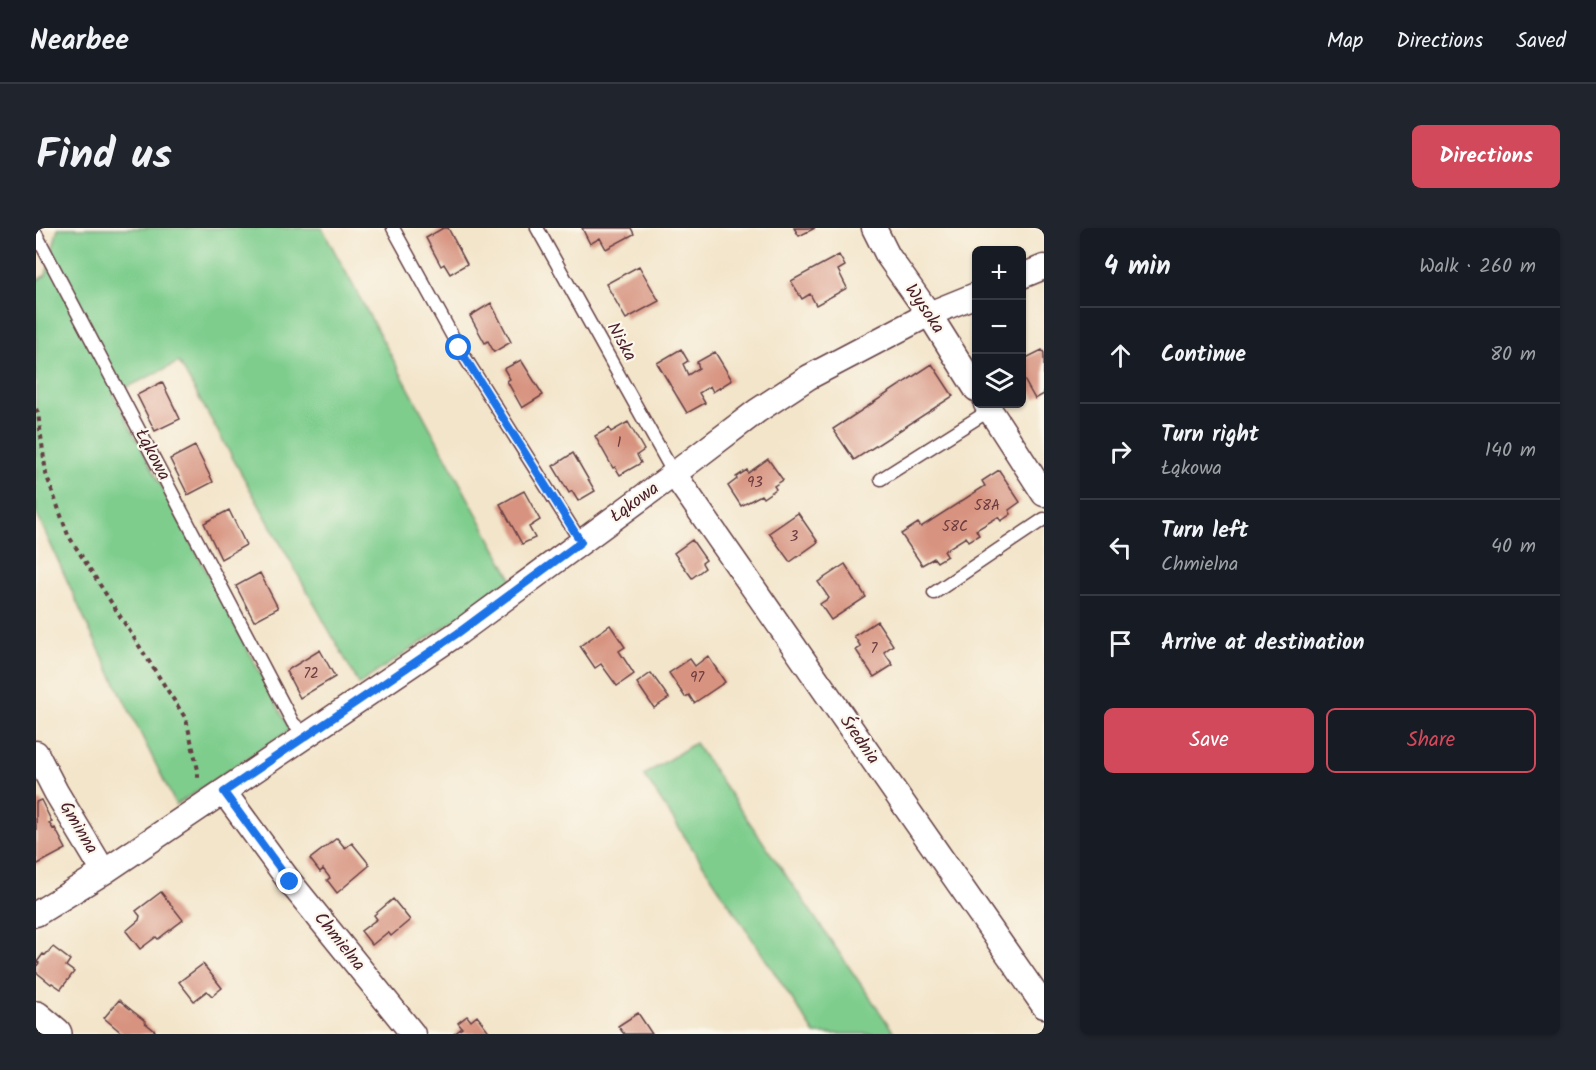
<!DOCTYPE html>
<html lang="en">
<head>
<meta charset="utf-8">
<style>
	:root { --surface:#171b24; --page:#20242c; --text:#f1f3f6; --muted:#9ea1a6; --line:#363941; --accent:#d1495b }
	body { margin:0; font-family:Kalam,sans-serif; background:var(--page); color:var(--text) }
	.controls { position:absolute; right:18px; top:18px; display:grid; overflow:hidden; border-radius:9px; box-shadow:0 2px 4px #0004 }
	.controls button { width:54px; height:54px; display:grid; place-items:center; padding:0; border:0; border-bottom:2px solid var(--line); background:var(--surface); color:var(--text); font:30px sans-serif }
	.stop { position:absolute; width:18px; height:18px; margin:-14px; border:4px solid #1a73e8; border-radius:50%; background:#fff }
	.stop.end { background:#1a73e8; border-color:#fff; box-shadow:0 2px 6px #0008 }
	.list { margin:0; padding:0; list-style:none }
	h2 { display:flex; justify-content:space-between; align-items:center; height:78px; margin:0; padding:0 24px; font-size:26px }
	h2 small { font-size:20px; font-weight:400; color:var(--muted) }
	.list li { display:grid; grid-template-columns:39px 1fr auto; gap:18px; align-items:center; box-sizing:border-box; height:96px; padding:0 24px; border-top:2px solid var(--line) }
	.list b { display:block; font-size:22px; white-space:nowrap }
	.list p { margin:0; font-size:20px; white-space:nowrap; color:var(--muted) }
	.list em { font-size:20px; font-style:normal; color:var(--muted) }
	.actions { display:flex; gap:12px; padding:18px 24px }
	.actions a { flex:1; padding:14px 0; border:2px solid var(--accent); border-radius:9px; text-align:center; font-size:21px; color:var(--accent) }
	.actions .main { background:var(--accent); color:#fff }
	.icon { flex:none; width:33px; height:33px; fill:none; stroke:currentColor; stroke-width:2; stroke-linecap:round; stroke-linejoin:round }
	.map { position:relative; flex:none; width:1008px; height:806px; overflow:hidden; border-radius:9px }
	header { display:flex; align-items:center; gap:36px; box-sizing:border-box; height:84px; padding:0 30px; background:var(--surface); border-bottom:2px solid var(--line) }
	header strong { font-size:28px }
	nav { display:flex; gap:33px; margin-inline-start:auto; font-size:21px }
	.intro { display:flex; align-items:center; justify-content:space-between; box-sizing:border-box; height:144px; padding:0 36px }
	h1 { margin:0; font-size:42px }
	.button { padding:15px 27px; border-radius:9px; background:var(--accent); color:#fff; font-size:21px; font-weight:700 }
	main { display:flex; gap:36px; padding:0 36px }
	aside { flex:1; background:var(--surface); border-radius:9px; box-shadow:0 2px 4px #0004 }
	.map>svg:first-child { display:block }
</style>
</head>
<body>
<header>
<strong>Nearbee</strong>
<nav><a>Map</a><a>Directions</a><a>Saved</a></nav>
</header>
<div class="intro"><h1>Find us</h1><a class="button">Directions</a></div>
<main>
<div class="map">
<svg width="1008" height="806" viewBox="0 0 1008 806">
	<rect width="100%" height="100%" fill="#fbf7ec"/>
	<filter id="ink" filterUnits="userSpaceOnUse"><feTurbulence type="fractalNoise" baseFrequency=".0167" numOctaves="2"/><feDisplacementMap in="SourceGraphic" scale="12" xChannelSelector="R" yChannelSelector="G"/><feConvolveMatrix kernelMatrix="1 2 1 2 8 2 1 2 1" color-interpolation-filters="sRGB"/></filter>
	<filter id="wash" filterUnits="userSpaceOnUse"><feTurbulence type="fractalNoise" baseFrequency=".008" numOctaves="4" result="noise"/><feDisplacementMap in="SourceGraphic" scale="24" xChannelSelector="R" yChannelSelector="G"/><feGaussianBlur stdDeviation="1.35" result="paint"/><feColorMatrix in="noise" values="0 0 0 0 0 0 0 0 0 0 0 0 0 0 0 0 0 1.4 0 .05"/><feComposite in="paint" operator="in"/></filter>
	<g filter="url(#wash)">
		<rect width="100%" height="100%" fill="#f3e5ca"/>
		<path fill="#7ecd8d" stroke="#64765c" stroke-width="1.5" d="M 22,0 L 286,0 L 477,353 L 323,456 L 143,134 L 77,166 L 254,502 L 140,577 L 54,403 L 0,284 L 0,53 L 10,47 Z
			M 659,515 L 859,806 L 779,806 L 608,547 Z"/>
		<g id="blocks">
			<path fill="#d7937f" d="M 407,0 L 412,0 L 431,36 L 414,46 L 408,36 L 405,38 L 390,10 Z
				M 546,0 L 595,0 L 598,6 L 570,21 L 564,10 L 554,16 Z
				M 758,0 L 779,0 L 763,8 Z
				M 803,27 L 809,38 L 802,42 L 811,60 L 780,77 L 774,66 L 766,71 L 755,53 Z
				M 603,38 L 623,73 L 590,91 L 570,56 Z
				M 455,75 L 475,114 L 458,124 L 452,113 L 449,115 L 434,88 Z
				M 645,121 L 652,133 L 647,136 L 652,147 L 663,140 L 661,134 L 679,124 L 696,152 L 677,164 L 674,158 L 663,165 L 669,175 L 651,185 L 621,135 Z
				M 1006,122 L 1008,125 L 1008,166 L 999,171 L 986,148 L 986,132 Z
				M 485,132 L 507,167 L 486,180 L 471,153 L 474,151 L 468,141 Z
				M 896,136 L 917,168 L 818,232 L 797,201 Z
				M 126,154 L 144,191 L 119,203 L 101,167 Z
				M 592,194 L 608,222 L 601,227 L 605,235 L 584,247 L 579,239 L 577,240 L 559,208 L 573,200 L 575,204 Z
				M 159,218 L 177,254 L 152,267 L 134,231 Z
				M 537,225 L 559,263 L 542,273 L 536,263 L 533,265 L 517,238 Z
				M 732,231 L 747,252 L 738,258 L 740,261 L 727,270 L 725,267 L 705,278 L 692,258 L 701,251 L 700,249 L 711,242 L 712,245 Z
				M 963,242 L 984,274 L 973,282 L 975,286 L 965,293 L 962,289 L 940,302 L 943,307 L 933,313 L 930,309 L 908,323 L 911,328 L 901,334 L 898,330 L 886,337 L 865,306 L 882,295 L 885,299 L 949,258 L 946,253 Z
				M 488,263 L 504,292 L 493,299 L 499,310 L 486,316 L 464,276 Z
				M 193,282 L 210,317 L 185,331 L 168,295 Z
				M 762,285 L 782,314 L 754,334 L 733,305 Z
				M 656,312 L 670,332 L 666,335 L 669,340 L 656,350 L 638,325 Z
				M 809,336 L 830,369 L 795,392 L 784,376 L 793,370 L 782,354 Z
				M 224,345 L 242,380 L 218,393 L 200,358 Z
				M 841,393 L 857,417 L 848,424 L 857,437 L 838,449 L 820,422 L 825,419 L 818,408 Z
				M 574,397 L 589,419 L 583,423 L 598,446 L 581,458 L 565,436 L 559,440 L 544,418 Z
				M 284,422 L 299,449 L 264,470 L 250,443 Z
				M 672,428 L 689,454 L 658,475 L 653,467 L 649,469 L 633,445 L 654,431 L 659,438 Z
				M 615,445 L 633,470 L 618,480 L 601,455 Z
				M 5,572 L 16,594 L 13,595 L 17,601 L 19,600 L 30,621 L 0,637 L 0,574 Z
				M 301,610 L 309,620 L 316,615 L 334,637 L 301,665 L 291,652 L 294,650 L 287,641 L 284,644 L 274,631 Z
				M 125,664 L 147,692 L 122,711 L 120,709 L 104,721 L 90,703 L 103,692 L 104,688 L 100,683 Z
				M 357,671 L 374,692 L 355,708 L 352,704 L 336,717 L 325,703 L 341,691 L 338,687 Z
				M 17,719 L 34,732 L 30,738 L 38,744 L 25,761 L 16,755 L 15,756 L 0,744 L 0,739 L 3,735 L 1,734 L 7,726 L 9,727 Z
				M 167,736 L 186,760 L 176,768 L 171,763 L 158,773 L 143,754 Z
				M 83,772 L 109,793 L 108,794 L 119,803 L 117,806 L 87,806 L 68,790 Z
				M 602,785 L 616,806 L 588,806 L 582,798 Z
				M 431,788 L 435,793 L 441,788 L 455,806 L 418,806 L 426,800 L 422,795 Z"/>
		</g>
	</g>
	<g filter="url(#ink)">
		<use href="#blocks" fill-opacity="0" stroke="#633d43" stroke-width="1.5"/>
		<g fill="none" stroke-linecap="round" stroke-linejoin="round">
			<defs>
				<path id="lane" d="M 357,0 L 423,120 L 545,314
					M 501,0 L 638,246
					M 0,6 L 257,495 L 271,508
					M 845,251 L 954,182
					M 898,365 L 1008,291"/>
				<path id="street" d="M 838,0 L 852,28 L 893,86 L 940,161
					M 986,48 L 1008,39
					M 950,176 L 1008,266
					M 638,246 L 1008,778
					M 0,525 L 20,564 L 68,644
					M 188,564 L 254,654 L 377,806
					M 0,686 L 68,644 L 422,405 L 638,246 L 721,183 L 773,149 L 893,86 L 940,67"/>
				<path id="secondary" d="M 0,790 L 19,806"/>
			</defs>
			<use href="#lane" stroke="#633d43" stroke-width="15"/>
			<use href="#street" stroke="#633d43" stroke-width="27"/>
			<use href="#secondary" stroke="#633d43" stroke-width="36"/>
			<path stroke="#633d43" stroke-width="4" stroke-dasharray="4.5 4.5" stroke-linecap="butt" d="M 0,181 L 2,185 L 10,246 L 32,307 L 150,491 L 162,542 L 162,554"/>
			<use href="#lane" stroke="#fff" stroke-width="12"/>
			<use href="#street" stroke="#fff" stroke-width="24"/>
			<use href="#secondary" stroke="#fff" stroke-width="33"/>
		</g>
	</g>
	<g fill="none" stroke-linecap="round" stroke-linejoin="round" filter="url(#ink)">
		<path stroke="#1a73e8" stroke-width="8" d="M 254,654 L 188,564 L 422,405 L 545,314 L 423,120"/>
	</g>
	<g text-anchor="middle" dominant-baseline="central" stroke-width="4.5" stroke-linejoin="round" paint-order="stroke">
		<g font-size="15" fill="#6d3c40">
			<text x="583" y="215">1</text>
			<text x="719" y="255">93</text>
			<text x="951" y="278">58A</text>
			<text x="919" y="299">58C</text>
			<text x="758" y="309">3</text>
			<text x="838" y="421">7</text>
			<text x="275" y="446">72</text>
			<text x="661" y="450">97</text>
		</g>
		<g font-size="18" fill="#4a1f2b" stroke="#fbf7ec">
			<text transform="translate(888 81) rotate(56)">Wysoka</text>
			<text transform="translate(585 114) rotate(61)">Niska</text>
			<text transform="translate(116 227) rotate(62)">Łąkowa</text>
			<text transform="translate(599 275) rotate(-36)">Łąkowa</text>
			<text transform="translate(823 512) rotate(55)">Średnia</text>
			<text transform="translate(42 600) rotate(59)">Gminna</text>
			<text transform="translate(303 714) rotate(51)">Chmielna</text>
		</g>
	</g>
</svg>
<div class="controls">
<button>+</button>
<button>−</button>
<button><svg class="icon" aria-label="layers" viewBox="0 0 24 24"><path d="M12 4l9 5-9 5-9-5zM3 14l9 5 9-5"/></svg></button>
</div>
<div class="stop" style="left:423px;top:120px"></div>
<div class="stop end" style="left:254px;top:654px"></div>
</div>
<aside>
<h2>4 min<small>Walk · 260 m</small></h2>
<ul class="list">
<li><svg class="icon" aria-label="ahead" viewBox="0 0 24 24"><path d="M12 20V5M6 11l6-6 6 6"/></svg><div><b>Continue</b></div><em>80 m</em></li>
<li><svg class="icon" aria-label="right" viewBox="0 0 24 24"><path d="M7 20v-9h11M14 6l5 5-5 5"/></svg><div><b>Turn right</b><p>Łąkowa</p></div><em>140 m</em></li>
<li><svg class="icon" aria-label="left" viewBox="0 0 24 24"><path d="M17 20v-9H6M10 6l-5 5 5 5"/></svg><div><b>Turn left</b><p>Chmielna</p></div><em>40 m</em></li>
<li><svg class="icon" aria-label="arrive" viewBox="0 0 24 24"><path d="M6 21V4h12l-3 4 3 4H6"/></svg><div><b>Arrive at destination</b></div></li>
</ul>
<div class="actions"><a class="main">Save</a><a>Share</a></div>
</aside>
</main>
</body>
</html>
